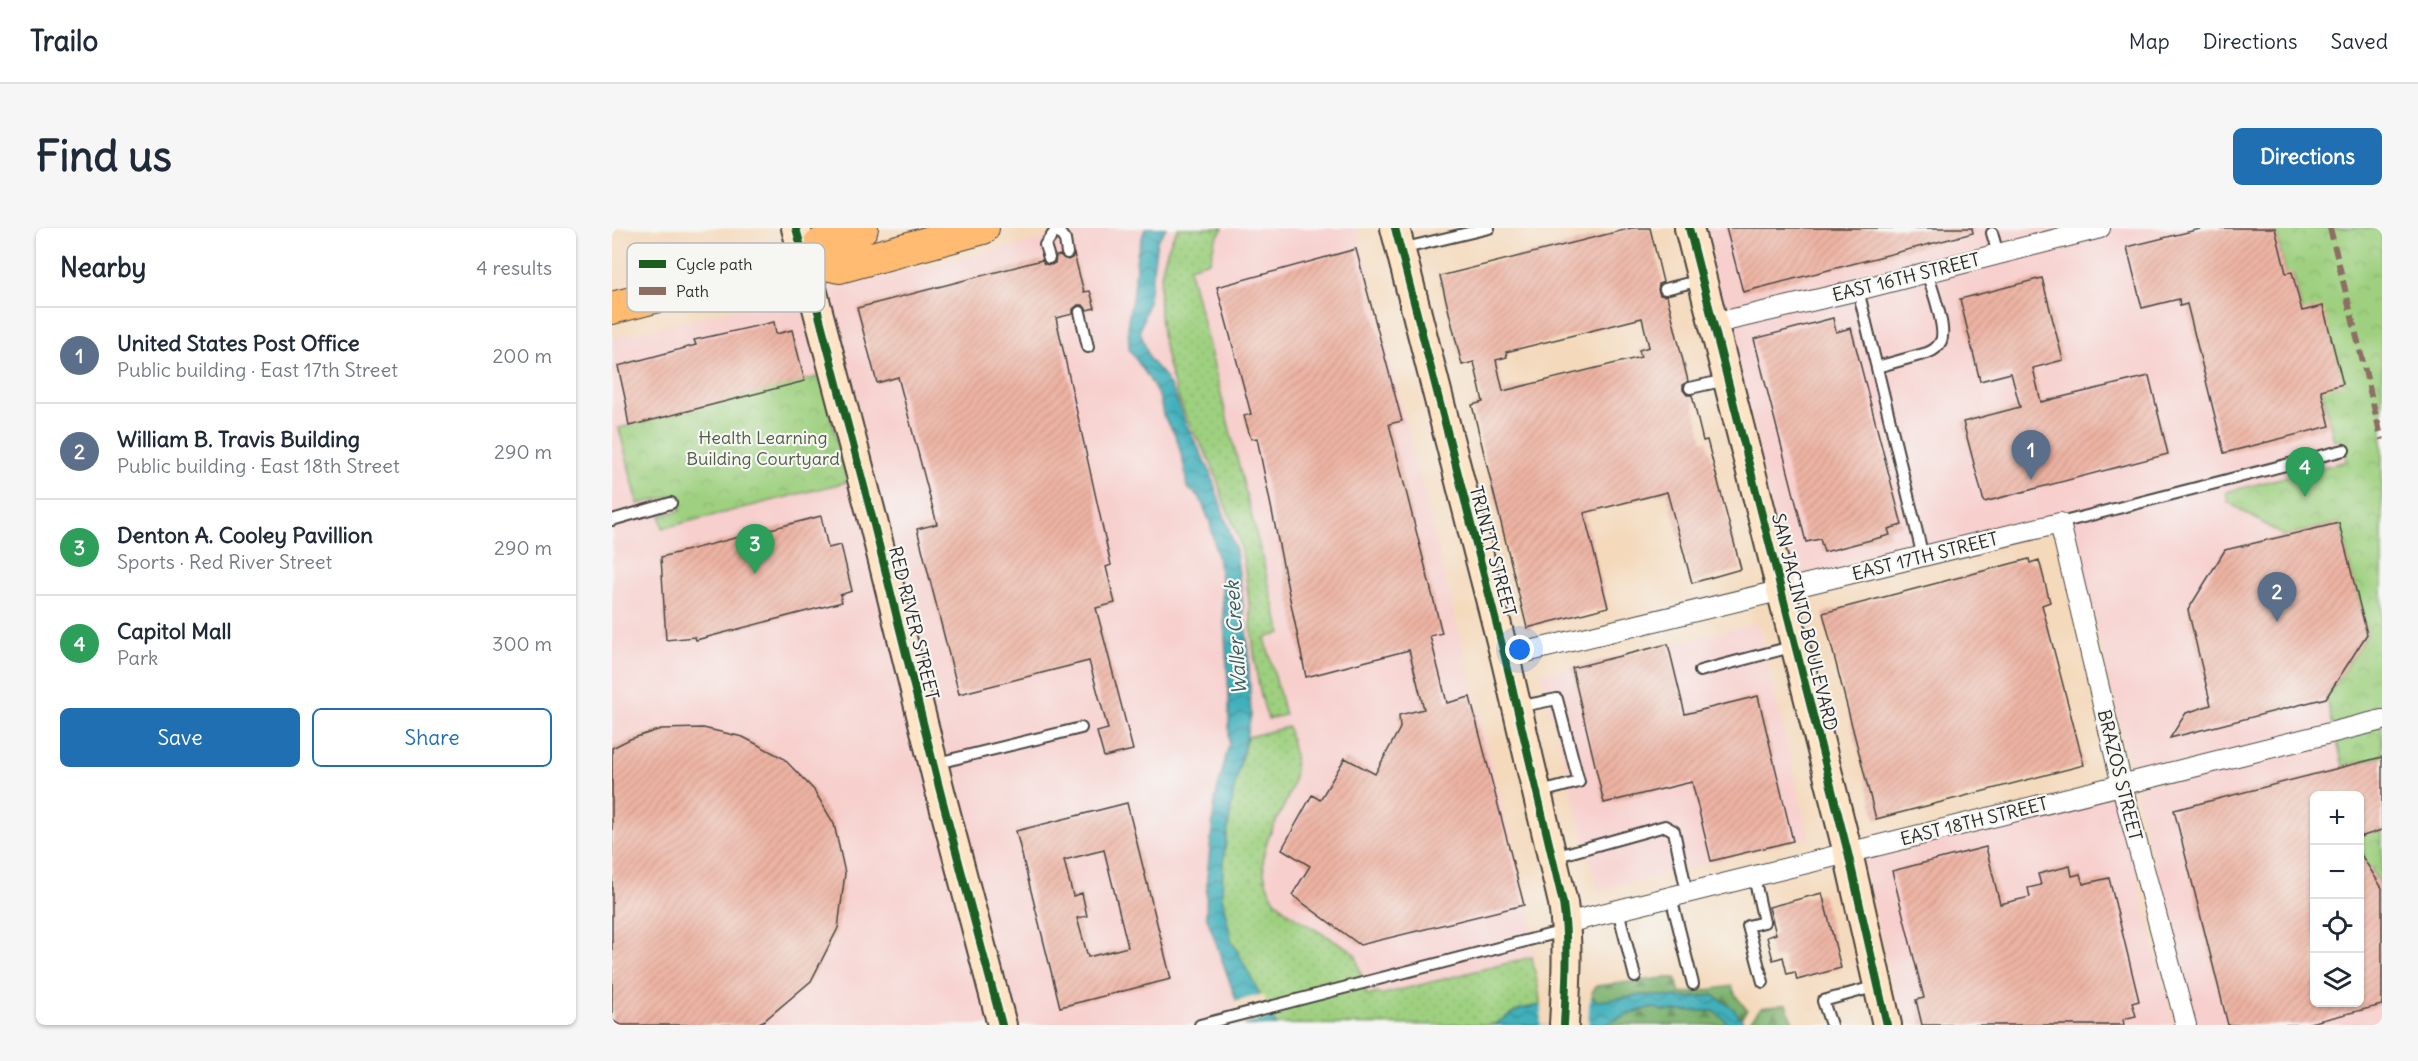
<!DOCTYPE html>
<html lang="en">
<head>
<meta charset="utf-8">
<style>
	:root { --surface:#fff; --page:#f6f6f7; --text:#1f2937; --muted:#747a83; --line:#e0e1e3; --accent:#1f6fb2 }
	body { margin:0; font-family:Delius,sans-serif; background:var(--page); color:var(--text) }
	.controls { position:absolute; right:18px; bottom:18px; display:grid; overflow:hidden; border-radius:9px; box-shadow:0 2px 4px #0004 }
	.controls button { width:54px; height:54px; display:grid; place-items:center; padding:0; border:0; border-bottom:2px solid var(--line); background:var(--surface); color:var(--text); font:30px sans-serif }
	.you { position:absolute; left:908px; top:422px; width:21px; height:21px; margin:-15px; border:4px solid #fff; border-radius:50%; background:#1a73e8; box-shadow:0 0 0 9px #1a73e833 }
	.badge { display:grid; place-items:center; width:39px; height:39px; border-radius:50%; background:var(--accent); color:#fff; font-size:20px; font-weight:700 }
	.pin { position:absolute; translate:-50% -50px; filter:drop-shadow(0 2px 3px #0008) }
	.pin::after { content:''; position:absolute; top:32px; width:21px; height:18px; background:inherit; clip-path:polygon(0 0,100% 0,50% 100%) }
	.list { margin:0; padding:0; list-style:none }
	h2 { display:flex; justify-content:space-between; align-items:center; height:78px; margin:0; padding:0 24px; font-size:26px }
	h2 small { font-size:20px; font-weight:400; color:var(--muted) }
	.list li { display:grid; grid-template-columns:39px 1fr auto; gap:18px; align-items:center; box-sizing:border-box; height:96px; padding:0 24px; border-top:2px solid var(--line) }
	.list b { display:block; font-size:22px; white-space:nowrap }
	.list p { margin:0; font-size:20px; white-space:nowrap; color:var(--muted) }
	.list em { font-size:20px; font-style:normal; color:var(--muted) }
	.actions { display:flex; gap:12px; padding:18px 24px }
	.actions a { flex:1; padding:14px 0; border:2px solid var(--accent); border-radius:9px; text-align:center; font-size:21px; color:var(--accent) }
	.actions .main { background:var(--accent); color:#fff }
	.icon { flex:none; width:33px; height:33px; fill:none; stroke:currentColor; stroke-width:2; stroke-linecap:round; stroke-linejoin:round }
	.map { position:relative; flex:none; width:1770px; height:797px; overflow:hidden; border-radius:9px }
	header { display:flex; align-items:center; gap:36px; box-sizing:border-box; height:84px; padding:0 30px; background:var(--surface); border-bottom:2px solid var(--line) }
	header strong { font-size:28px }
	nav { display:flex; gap:33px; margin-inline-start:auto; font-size:21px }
	.intro { display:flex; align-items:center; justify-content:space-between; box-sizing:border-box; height:144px; padding:0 36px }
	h1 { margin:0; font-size:42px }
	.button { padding:15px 27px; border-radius:9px; background:var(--accent); color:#fff; font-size:21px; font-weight:700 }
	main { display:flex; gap:36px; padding:0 36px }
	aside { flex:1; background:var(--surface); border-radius:9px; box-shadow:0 2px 4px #0004 }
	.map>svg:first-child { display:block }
</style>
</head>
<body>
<header>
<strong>Trailo</strong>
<nav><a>Map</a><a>Directions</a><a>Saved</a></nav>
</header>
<div class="intro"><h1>Find us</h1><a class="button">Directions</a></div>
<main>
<aside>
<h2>Nearby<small>4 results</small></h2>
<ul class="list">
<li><span class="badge" style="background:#5c6f8a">1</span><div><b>United States Post Office</b><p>Public building · East 17th Street</p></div><em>200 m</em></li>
<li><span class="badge" style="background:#5c6f8a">2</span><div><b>William B. Travis Building</b><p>Public building · East 18th Street</p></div><em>290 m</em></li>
<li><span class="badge" style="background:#2e9e5b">3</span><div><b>Denton A. Cooley Pavillion</b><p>Sports · Red River Street</p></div><em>290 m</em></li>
<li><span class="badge" style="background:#2e9e5b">4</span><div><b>Capitol Mall</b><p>Park</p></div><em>300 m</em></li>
</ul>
<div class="actions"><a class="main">Save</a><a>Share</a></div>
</aside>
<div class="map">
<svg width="1770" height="797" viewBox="0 0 1770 797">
	<defs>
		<pattern id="grass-dots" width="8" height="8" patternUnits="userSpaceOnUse" patternTransform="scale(1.5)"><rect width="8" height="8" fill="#9ed07f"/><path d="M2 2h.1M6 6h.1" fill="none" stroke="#88b36e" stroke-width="1.8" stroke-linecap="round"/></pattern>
		<pattern id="forest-firs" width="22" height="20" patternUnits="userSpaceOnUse" patternTransform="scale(1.5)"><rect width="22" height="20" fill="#7eb26e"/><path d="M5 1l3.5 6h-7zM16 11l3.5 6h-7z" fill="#67915b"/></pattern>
		<pattern id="park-crowns" width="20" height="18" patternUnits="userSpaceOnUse" patternTransform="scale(1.5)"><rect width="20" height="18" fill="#9ed07f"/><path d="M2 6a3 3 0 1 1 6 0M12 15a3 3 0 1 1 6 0" fill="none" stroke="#88b36e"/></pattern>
		<pattern id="water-waves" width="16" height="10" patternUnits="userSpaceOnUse" patternTransform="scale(1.5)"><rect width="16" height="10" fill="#41b0bb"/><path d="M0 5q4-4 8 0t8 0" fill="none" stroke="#378f98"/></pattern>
		<pattern id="building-hatch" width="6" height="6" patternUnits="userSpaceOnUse" patternTransform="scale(1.5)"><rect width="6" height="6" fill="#edb3a3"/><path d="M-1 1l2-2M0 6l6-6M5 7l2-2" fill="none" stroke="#cb9a8c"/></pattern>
	</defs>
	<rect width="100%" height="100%" fill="#f6f6f2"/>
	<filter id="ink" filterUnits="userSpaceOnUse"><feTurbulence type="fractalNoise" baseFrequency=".0167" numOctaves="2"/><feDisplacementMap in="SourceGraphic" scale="12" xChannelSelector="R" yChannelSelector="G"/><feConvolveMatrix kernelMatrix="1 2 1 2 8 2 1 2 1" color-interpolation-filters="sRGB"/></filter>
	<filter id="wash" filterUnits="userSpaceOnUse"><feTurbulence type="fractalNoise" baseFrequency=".008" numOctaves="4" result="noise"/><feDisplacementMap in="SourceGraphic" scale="24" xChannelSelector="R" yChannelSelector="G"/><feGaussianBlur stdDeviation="1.35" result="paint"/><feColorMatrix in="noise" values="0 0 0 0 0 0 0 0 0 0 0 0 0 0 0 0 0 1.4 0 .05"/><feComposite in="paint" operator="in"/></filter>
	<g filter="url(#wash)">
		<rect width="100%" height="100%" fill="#f4d9bb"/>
		<path fill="#f7d0ce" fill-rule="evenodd" d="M 478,0 L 745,0 L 921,699 L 927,797 L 0,797 L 0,110 Z
			M 1089,0 L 1732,0 L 1770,153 L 1770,797 L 1582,797 L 1456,285 L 1178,355 ZM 1702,568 L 1748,568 L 1748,774 L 1702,774 Z
			M 1146,395 L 1197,609 L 986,663 L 929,446 Z
			M 1504,567 L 1562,797 L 1291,797 L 1251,633 Z"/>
		<path fill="url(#grass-dots)" stroke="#647e55" stroke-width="1.5" d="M 566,0 L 611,0 L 603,12 L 598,33 L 577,39 L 669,405 L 653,410 L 673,487 L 656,491 C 636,435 642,373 628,315 C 625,302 618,289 613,277 C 608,264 606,250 600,238 C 594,224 585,211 578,198 C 552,141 531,56 566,0 Z
			M 676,499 C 680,515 685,533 682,549 C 676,585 643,611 653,649 C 655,658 659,667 665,674 C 680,691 718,709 739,722 L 744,728 L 755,768 L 766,765 L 768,767 L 920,729 C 922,743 929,766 928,778 L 908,781 L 881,797 L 662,796 L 619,711 L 610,669 L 611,634 L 621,566 L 635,509 Z"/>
		<path fill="url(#forest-firs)" stroke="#546e4c" stroke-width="1.5" d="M 1052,750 L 1064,750 L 1068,766 L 1120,758 L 1124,768 L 1135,782 L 1129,790 L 1113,774 L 1101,767 L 1077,770 L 1031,767 L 986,773 L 978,768 L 984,758 Z
			M 1174,776 L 1182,797 L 1135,797 L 1149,780 Z
			M 1043,780 L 1052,783 L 1102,783 L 1113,792 L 1114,797 L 991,797 L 1029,782 Z"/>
		<path fill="url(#park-crowns)" stroke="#647e55" stroke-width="1.5" d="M 1663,0 L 1770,0 L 1770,529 L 1731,538 L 1714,470 L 1755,406 L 1727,295 L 1672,308 L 1616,274 L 1614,264 L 1735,233 L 1730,212 L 1722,213 L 1681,45 L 1674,45 Z
			M 209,148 L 235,254 L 51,300 L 48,288 L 69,282 L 65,267 L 26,276 L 7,200 Z
			M 1770,602 L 1770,660 L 1768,652 L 1765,652 L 1759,640 L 1748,632 L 1748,608 Z"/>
		<path fill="url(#water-waves)" stroke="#366e73" stroke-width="1.5" d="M 533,0 L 554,0 L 545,13 L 537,70 L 528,103 L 538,132 L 552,148 L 563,167 L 574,196 L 597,241 L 624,323 L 636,419 L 639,488 L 621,566 L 611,634 L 610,669 L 619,711 L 664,797 L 633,797 L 594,687 L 595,649 L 603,572 L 617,516 L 617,468 L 609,349 L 598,294 L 587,268 L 575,260 L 572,237 L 564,208 L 551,187 L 548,171 L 536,149 L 517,121 L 516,91 L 522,61 L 525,26 Z
			M 1031,767 L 1077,770 L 1101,767 L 1122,781 L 1134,797 L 1114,797 L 1113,792 L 1102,783 L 1052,783 L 1043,780 L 1029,782 L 991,797 L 881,797 L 908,781 L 978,768 L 986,773 Z"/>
		<path fill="#f4d9bb" d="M 980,765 L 977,777 L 976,797 L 929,797 L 929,775 Z
			M 651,766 L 662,789 L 630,797 L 622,774 Z"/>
		<g id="blocks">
			<path fill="url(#building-hatch)" fill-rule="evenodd" d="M 1020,0 L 1038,0 L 1051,54 L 1047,56 L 1046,62 L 1048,67 L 1055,68 L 1076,153 L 1071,157 L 1071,162 L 1075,167 L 1080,167 L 1091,213 L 1095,212 L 1129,341 L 1080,355 L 1055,264 L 972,285 L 996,379 L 915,400 L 860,177 L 871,174 L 862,134 L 850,137 L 828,48 ZM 1030,90 L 1037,119 L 1027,122 L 1029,129 L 891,163 L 884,132 L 895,129 L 894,124 Z
				M 1114,0 L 1360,0 L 1361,5 L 1131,64 Z
				M 1592,0 L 1663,0 L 1674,45 L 1680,44 L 1690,83 L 1711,78 L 1731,156 L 1709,162 L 1718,198 L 1612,225 L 1575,76 L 1568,78 L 1567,71 L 1530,80 L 1515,19 Z
				M 744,21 L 790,193 L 777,196 L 830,405 L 818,408 L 835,475 L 858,469 L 912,677 L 748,717 L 680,667 L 698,638 L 670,621 L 700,567 L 708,572 L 733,530 L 763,546 L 788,500 L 787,487 L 812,481 L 797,422 L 694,449 L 645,210 L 639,211 L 632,188 L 639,186 L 605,59 Z
				M 462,26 L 472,64 L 478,63 L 483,80 L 475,82 L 471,77 L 466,77 L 461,81 L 461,86 L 444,90 L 499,337 L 494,339 L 503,375 L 484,380 L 521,522 L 492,529 L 485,504 L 496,501 L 477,433 L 347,466 L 305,301 L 325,296 L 286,149 L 265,155 L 245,80 L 430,32 L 432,36 L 439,37 L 443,35 L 444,28 L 448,27 L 456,32 L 460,30 Z
				M 1430,50 L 1451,132 L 1421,140 L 1429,174 L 1537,148 L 1556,226 L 1372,274 L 1351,194 L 1408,179 L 1399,145 L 1368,153 L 1348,71 Z
				M 1221,90 L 1224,104 L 1239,100 L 1290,297 L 1276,301 L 1278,307 L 1212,324 L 1208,311 L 1194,314 L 1142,111 Z
				M 162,94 L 164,106 L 180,102 L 193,153 L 17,198 L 14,180 L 15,179 L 6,138 L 84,117 L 82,112 Z
				M 209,288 L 216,320 L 229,317 L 240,363 L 228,367 L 230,374 L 84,412 L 83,409 L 54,412 L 49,329 Z
				M 1727,295 L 1755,406 L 1714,470 L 1558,510 L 1574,485 L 1599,477 L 1576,382 L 1613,322 Z
				M 1417,331 L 1418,335 L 1427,332 L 1438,374 L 1430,377 L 1472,537 L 1264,591 L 1211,385 Z
				M 1056,416 L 1073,486 L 1146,468 L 1181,613 L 1099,633 L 1080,554 L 992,575 L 960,440 Z
				M 91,500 L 131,509 L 171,530 L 202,562 L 222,596 L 233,645 L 226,700 L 199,753 L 153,792 L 143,797 L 8,797 L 0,792 L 0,520 L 18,511 L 49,501 Z
				M 1770,529 L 1770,602 L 1748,609 L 1748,567 L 1702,567 L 1702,774 L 1748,774 L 1748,625 L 1770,660 L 1770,777 L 1690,797 L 1616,797 L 1562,582 Z
				M 515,575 L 559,751 L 448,779 L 404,603 ZM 492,622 L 516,719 L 476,729 L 465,690 L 475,688 L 470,665 L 461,668 L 452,632 Z
				M 1374,619 L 1388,676 L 1418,669 L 1416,660 L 1429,657 L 1426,646 L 1458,638 L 1460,648 L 1468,646 L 1471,656 L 1497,650 L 1527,773 L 1520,775 L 1524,788 L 1511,791 L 1512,797 L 1310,797 L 1304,772 L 1312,770 L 1280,643 Z
				M 1210,665 L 1229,740 L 1185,752 L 1183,744 L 1175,746 L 1171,729 L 1161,732 L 1155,709 L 1164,706 L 1157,679 Z"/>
		</g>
	</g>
	<g filter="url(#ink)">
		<use href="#blocks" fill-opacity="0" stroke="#494541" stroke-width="1.5"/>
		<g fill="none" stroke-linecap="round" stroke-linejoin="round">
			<defs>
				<path id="lane" d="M 444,0 L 453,12 L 455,25
					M 1380,5 L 1386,26
					M 789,21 L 877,0
					M 437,30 L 433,17 L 445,1
					M 1053,61 L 1089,52
					M 1246,62 L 1311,329
					M 468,84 L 476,119
					M 1265,139 L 1315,125 C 1321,123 1326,119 1329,113 C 1335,100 1319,59 1315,44
					M 1078,160 L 1114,152
					M 0,292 L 59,275
					M 1448,295 L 1732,222
					M 1088,443 L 1183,418
					M 905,479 L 945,471 L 967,554 L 925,565
					M 321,536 L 469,500
					M 942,629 L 1053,598 L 1062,603 L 1075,665
					M 1142,649 L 1152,694 L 1136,698 L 1151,754
					M 1059,669 L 1081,756
					M 1006,682 L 1023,749
					M 588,797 L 952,703
					M 1219,797 L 1211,773 L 1265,758"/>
				<path id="street" d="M 1100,96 L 1246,62 L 1488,0
					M 893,429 L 1448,295 L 1514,574 L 1574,797
					M 954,695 L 1770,492"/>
				<path id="secondary" d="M 184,0 L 259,285 L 328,563 L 390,797
					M 783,0 L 893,429 L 951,675 C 957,716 954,756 952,797
					M 1077,0 L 1236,625 L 1275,797"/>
				<path id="primary" d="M 191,31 L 227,39 L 371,0
					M 0,80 L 191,31 L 219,8 L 250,0"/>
			</defs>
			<use href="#lane" stroke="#494541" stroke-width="14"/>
			<use href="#street" stroke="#494541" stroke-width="22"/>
			<use href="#secondary" stroke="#494541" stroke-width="32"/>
			<use href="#primary" stroke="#494541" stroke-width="34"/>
			<use href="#lane" stroke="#fff" stroke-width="10"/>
			<use href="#street" stroke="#fff" stroke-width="20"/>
			<use href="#secondary" stroke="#ffe4c6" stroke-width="28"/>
			<use href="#primary" stroke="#febb71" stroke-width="32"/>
			<path stroke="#8d6e63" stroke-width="6" stroke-dasharray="12 6" stroke-linecap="butt" d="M 1718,0 L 1770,212"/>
			<defs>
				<path id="cycleway" d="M 184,0 L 259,285 L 328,563 L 390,797
					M 783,0 L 893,429 L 951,675 C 957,716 954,756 952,797
					M 1077,0 L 1236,625 L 1275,797"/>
			</defs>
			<use href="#cycleway" stroke="#f6f6f2" stroke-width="11"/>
			<use href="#cycleway" stroke="#1b5e20" stroke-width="8"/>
		</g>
	</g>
	<g text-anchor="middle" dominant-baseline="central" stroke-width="4.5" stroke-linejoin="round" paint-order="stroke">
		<g font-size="18" fill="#2b2b2b" stroke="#f6f6f2">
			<text transform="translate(1294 49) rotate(-14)">EAST 16TH STREET</text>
			<text transform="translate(881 323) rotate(75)">TRINITY STREET</text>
			<text transform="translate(1313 328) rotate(-14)">EAST 17TH STREET</text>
			<text transform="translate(1193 394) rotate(76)">SAN JACINTO BOULEVARD</text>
			<text transform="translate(302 395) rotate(76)">RED RIVER STREET</text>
			<text transform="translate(1508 547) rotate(76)">BRAZOS STREET</text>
			<text transform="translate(1362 593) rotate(-14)">EAST 18TH STREET</text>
		</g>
		<g font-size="18" fill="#4e5d44" stroke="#f6f6f2">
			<text x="151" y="209">Health Learning<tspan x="151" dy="21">Building Courtyard</tspan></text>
		</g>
		<g font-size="20" font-style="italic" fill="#335a5d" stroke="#f6f6f2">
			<text transform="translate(623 410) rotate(-94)">Waller Creek</text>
		</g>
	</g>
	<rect x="15" y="15" width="198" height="69" rx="9" fill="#f6f6f2" stroke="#b9b9b6" stroke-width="1.5"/>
	<rect x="27" y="32" width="27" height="8" fill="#1b5e20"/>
	<rect x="27" y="59" width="27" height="8" fill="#8d6e63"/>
	<g font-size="16" fill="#2b2b2b">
		<text x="64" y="42">Cycle path</text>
		<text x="64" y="69">Path</text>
	</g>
</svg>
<div class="controls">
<button>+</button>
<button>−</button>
<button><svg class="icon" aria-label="locate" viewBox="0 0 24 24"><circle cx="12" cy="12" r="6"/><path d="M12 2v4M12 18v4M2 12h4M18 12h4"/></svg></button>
<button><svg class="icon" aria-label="layers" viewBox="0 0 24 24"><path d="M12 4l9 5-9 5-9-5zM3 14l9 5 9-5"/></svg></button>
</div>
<div class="you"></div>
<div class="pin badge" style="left:1419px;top:252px;background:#5c6f8a">1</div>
<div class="pin badge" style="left:1665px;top:394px;background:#5c6f8a">2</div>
<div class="pin badge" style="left:143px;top:346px;background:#2e9e5b">3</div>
<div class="pin badge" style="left:1693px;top:269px;background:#2e9e5b">4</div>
</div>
</main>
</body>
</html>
